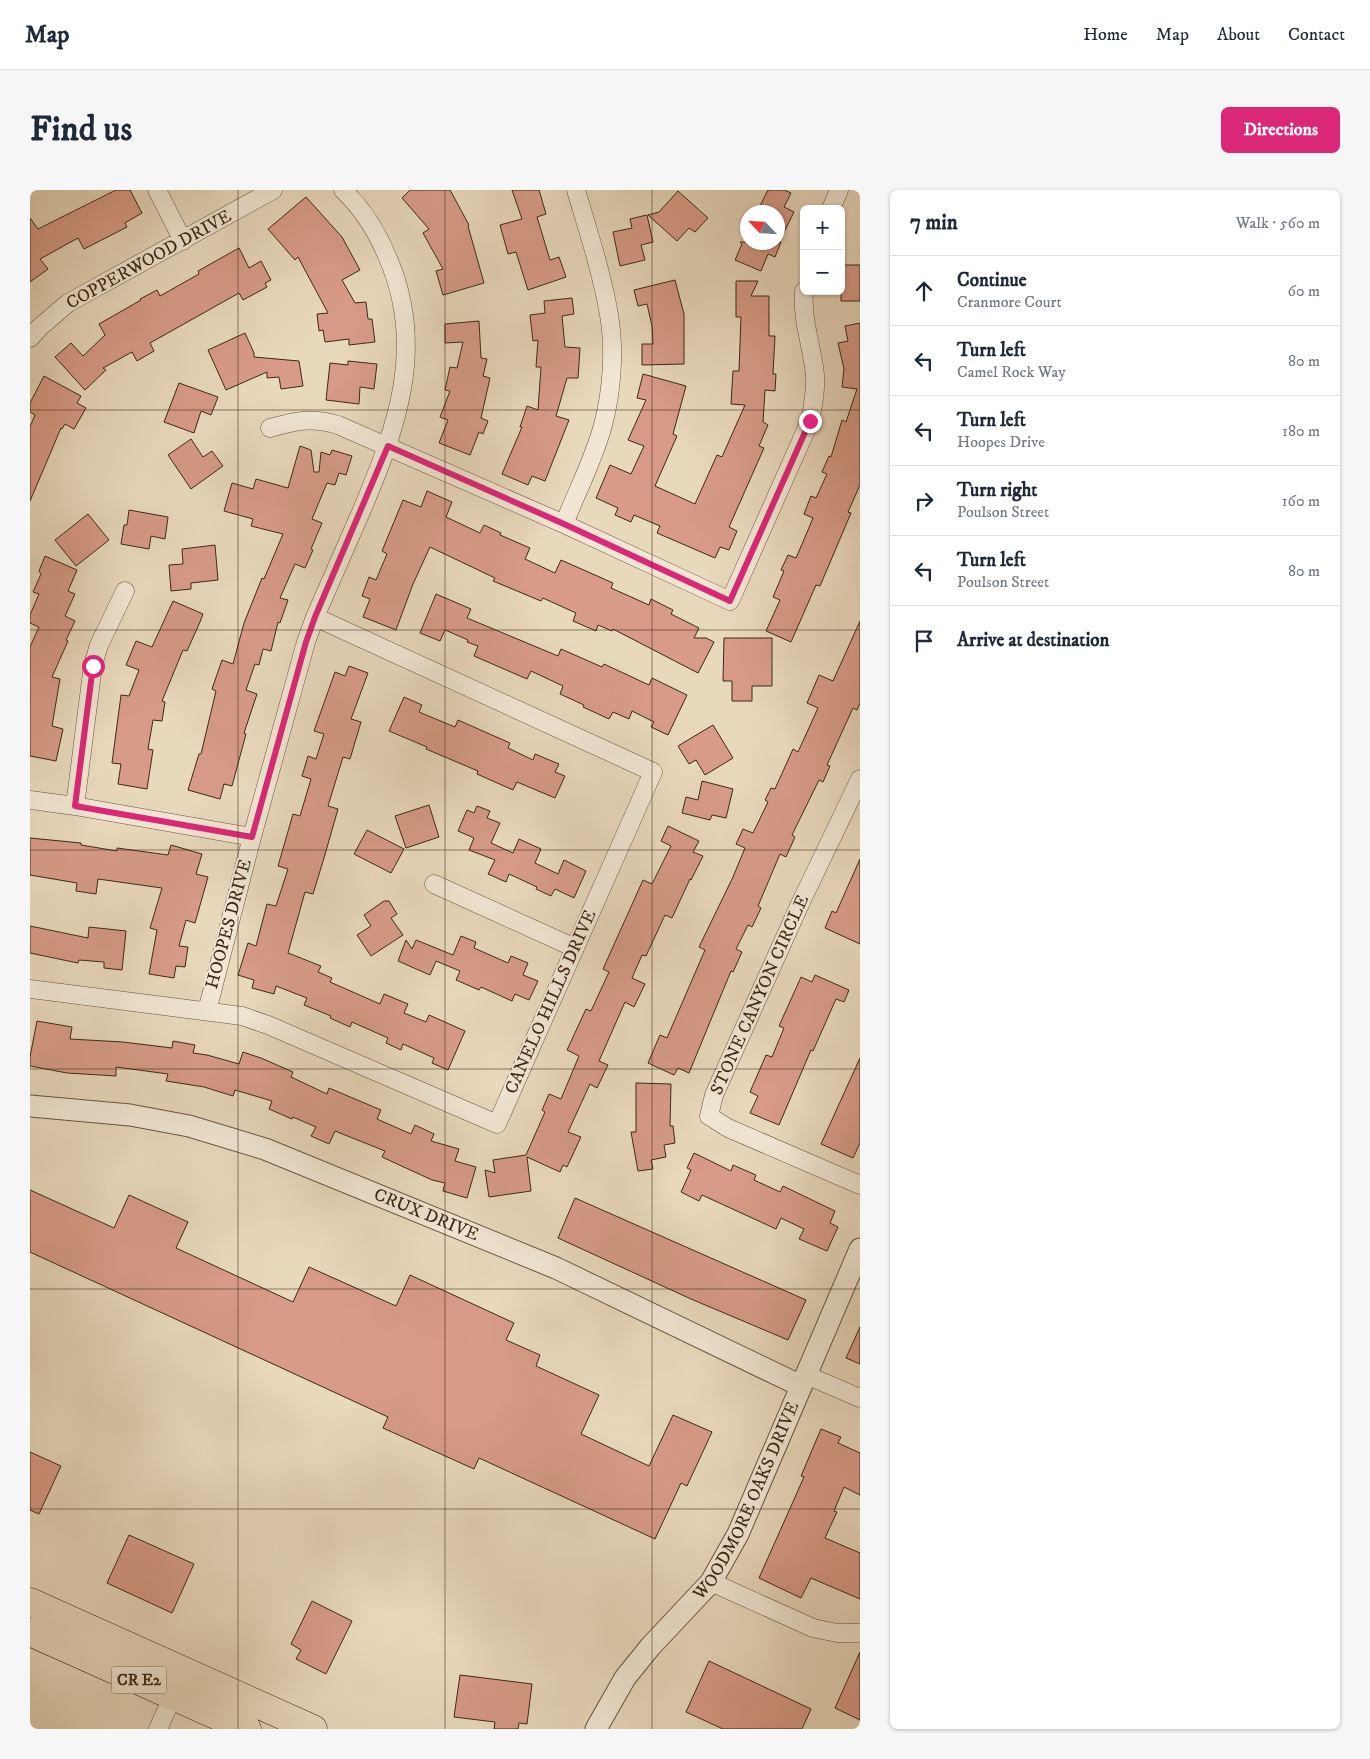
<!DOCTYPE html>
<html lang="en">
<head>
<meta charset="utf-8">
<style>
	:root { --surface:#fff; --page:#f6f6f7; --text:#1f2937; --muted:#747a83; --line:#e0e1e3; --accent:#db2777 }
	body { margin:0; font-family:"IM FELL DW Pica",serif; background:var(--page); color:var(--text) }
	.controls { position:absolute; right:15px; top:15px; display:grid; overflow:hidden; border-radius:8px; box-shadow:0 1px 4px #0004 }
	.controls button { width:45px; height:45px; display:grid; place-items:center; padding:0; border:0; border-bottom:1px solid var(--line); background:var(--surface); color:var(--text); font:25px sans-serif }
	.compass { position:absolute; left:710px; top:15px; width:45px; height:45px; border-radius:50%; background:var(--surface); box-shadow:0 1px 4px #0004; rotate:295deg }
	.stop { position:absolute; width:15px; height:15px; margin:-11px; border:4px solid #db2777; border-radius:50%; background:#fff }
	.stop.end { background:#db2777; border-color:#fff; box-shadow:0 1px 5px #0008 }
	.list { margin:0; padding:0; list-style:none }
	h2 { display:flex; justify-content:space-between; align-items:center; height:65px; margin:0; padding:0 20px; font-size:21px }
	h2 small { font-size:16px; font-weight:400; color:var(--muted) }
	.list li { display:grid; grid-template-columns:32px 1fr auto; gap:15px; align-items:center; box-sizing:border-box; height:70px; padding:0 20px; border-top:1px solid var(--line) }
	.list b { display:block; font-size:19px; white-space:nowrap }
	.list p { margin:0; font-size:16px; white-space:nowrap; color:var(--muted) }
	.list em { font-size:16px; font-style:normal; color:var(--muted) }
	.icon { flex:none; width:28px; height:28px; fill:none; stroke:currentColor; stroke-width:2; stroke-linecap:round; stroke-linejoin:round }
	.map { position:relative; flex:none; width:830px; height:1539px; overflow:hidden; border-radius:8px }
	header { display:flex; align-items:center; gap:30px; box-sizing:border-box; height:70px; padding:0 25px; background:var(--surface); border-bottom:1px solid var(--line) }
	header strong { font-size:24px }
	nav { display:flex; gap:28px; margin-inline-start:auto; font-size:18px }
	.intro { display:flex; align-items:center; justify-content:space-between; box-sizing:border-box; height:120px; padding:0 30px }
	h1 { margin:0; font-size:35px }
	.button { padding:12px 22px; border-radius:8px; background:var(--accent); color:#fff; font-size:18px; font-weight:700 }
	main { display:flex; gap:30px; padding:0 30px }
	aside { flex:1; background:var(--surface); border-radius:8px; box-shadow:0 1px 4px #0004 }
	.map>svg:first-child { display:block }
</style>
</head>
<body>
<header>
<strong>Map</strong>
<nav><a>Home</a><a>Map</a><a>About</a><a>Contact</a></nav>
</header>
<div class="intro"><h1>Find us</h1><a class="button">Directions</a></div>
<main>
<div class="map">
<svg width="830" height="1539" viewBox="0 0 830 1539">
	<rect width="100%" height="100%" fill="#e8d8bc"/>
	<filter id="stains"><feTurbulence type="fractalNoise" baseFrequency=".004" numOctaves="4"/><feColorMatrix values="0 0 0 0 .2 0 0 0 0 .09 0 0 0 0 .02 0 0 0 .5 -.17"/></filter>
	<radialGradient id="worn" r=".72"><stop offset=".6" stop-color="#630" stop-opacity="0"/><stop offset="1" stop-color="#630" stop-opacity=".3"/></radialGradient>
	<path fill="#d79b87" stroke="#3e2816" d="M 86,0 L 100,0 L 112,23 L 95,33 L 97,37 L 54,59 L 48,48 L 10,69 L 18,79 L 0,92 L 0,28 L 8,39 Z
		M 380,0 L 420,0 L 439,35 L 438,36 L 454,93 L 413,105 L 406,81 L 413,79 L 393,43 L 399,39 L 372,8 Z
		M 482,0 L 509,0 L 516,24 L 507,27 L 520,70 L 529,67 L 536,87 L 498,100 L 486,62 L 478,64 L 470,35 L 492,29 Z
		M 738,0 L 754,0 L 761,3 L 754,17 L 764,22 L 749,52 L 751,52 L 745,67 L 738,64 L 731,81 L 705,70 L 712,54 L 710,52 L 748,52 L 748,22 L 727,22 Z
		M 648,1 L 678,28 L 665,42 L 659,38 L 647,51 L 618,25 L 629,22 Z
		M 276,7 L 312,47 L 330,80 L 312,90 L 325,113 L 336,112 L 338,129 L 342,129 L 345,152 L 319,155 L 319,149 L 295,152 L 293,140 L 289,141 L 287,124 L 298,123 L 268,67 L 265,70 L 238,39 Z
		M 617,25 L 623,52 L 611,55 L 615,70 L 590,76 L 583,42 L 602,38 L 600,29 Z
		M 209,58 L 219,78 L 231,71 L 241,90 L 235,93 L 237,97 L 213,110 L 209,103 L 120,153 L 124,161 L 107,171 L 102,162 L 73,178 L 76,180 L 55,200 L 25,167 L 41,153 L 53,166 L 75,145 L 69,134 L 111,110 L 110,109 L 127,100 L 130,106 L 169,84 L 168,81 Z
		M 814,75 L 830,75 L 830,111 L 811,111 L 811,94 L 814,94 Z
		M 645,90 L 654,124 L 654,174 L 612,175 L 612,154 L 623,154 L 622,136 L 617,114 L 608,116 L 604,100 Z
		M 706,91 L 728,91 L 721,106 L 739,106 L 739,146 L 745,146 L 743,184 L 746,184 L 745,201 L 735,200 L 733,232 L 738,235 L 729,256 L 734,258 L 699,337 L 707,341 L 699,360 L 690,357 L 685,368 L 627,343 L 630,336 L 604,325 L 601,332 L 585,325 L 588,318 L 566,308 L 580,275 L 601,284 L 614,256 L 598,250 L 616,210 L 607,208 L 613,184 L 656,196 L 643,244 L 647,246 L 625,296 L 665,314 L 687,265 L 692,267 L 715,215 L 701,214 L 703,181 L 709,181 L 711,127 L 706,127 Z
		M 542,108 L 544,124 L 532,126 L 535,157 L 550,158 L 548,188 L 537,188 L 526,226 L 539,230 L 515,291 L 502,286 L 498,295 L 472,284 L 492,237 L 490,237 L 497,216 L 508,220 L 511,177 L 506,177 L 508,150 L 503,151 L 500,125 L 515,123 L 514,111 Z
		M 449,131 L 451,168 L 457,169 L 453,186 L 460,188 L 451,228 L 458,231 L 453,244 L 449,242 L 440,265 L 409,253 L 418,230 L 410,227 L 420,201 L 415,200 L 420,177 L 427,178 L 433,152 L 415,153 L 415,134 Z
		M 830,133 L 830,295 L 818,322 L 821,323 L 790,396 L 786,395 L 761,452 L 736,441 L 750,410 L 743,407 L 754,381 L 751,380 L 758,365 L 766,368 L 778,340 L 783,328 L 774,324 L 781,306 L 786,308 L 797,284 L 792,282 L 799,266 L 801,267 L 812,230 L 816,232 L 827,199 L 812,197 L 814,179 L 808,153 L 818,151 L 815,136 Z
		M 215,143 L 224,163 L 224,167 L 269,171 L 273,196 L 251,199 L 249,187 L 237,188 L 237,182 L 196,200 L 178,160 Z
		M 318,171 L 347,174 L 344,199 L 330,197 L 329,214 L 296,210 L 300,173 L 318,175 Z
		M 14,186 L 51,206 L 47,213 L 56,218 L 44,239 L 35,234 L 32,239 L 31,238 L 0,311 L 0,237 L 5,225 L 0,222 L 0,213 Z
		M 149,193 L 188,207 L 181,225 L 171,221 L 164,243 L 134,232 Z
		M 161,249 L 173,267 L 182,261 L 193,276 L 161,299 L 138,265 Z
		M 270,256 L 281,260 L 284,282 L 289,282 L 291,262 L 300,265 L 302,260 L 322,266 L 316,285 L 309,283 L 305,295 L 297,293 L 282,329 L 292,333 L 281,359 L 283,360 L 275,378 L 265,374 L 250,408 L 258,410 L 250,433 L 248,432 L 241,461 L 233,459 L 229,475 L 225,474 L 216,500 L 227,504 L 214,543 L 216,544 L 202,596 L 194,594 L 190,609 L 158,600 L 169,564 L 171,564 L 186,501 L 182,499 L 192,470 L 203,474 L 214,433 L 232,388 L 234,389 L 253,344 L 221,336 L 223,329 L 194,321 L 202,293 L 223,299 L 226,289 L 258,298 Z
		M 397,301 L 422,312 L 416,327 L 450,343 L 454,335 L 471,343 L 470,345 L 500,358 L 495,369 L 525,383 L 531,370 L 583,393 L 581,398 L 619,415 L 621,409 L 643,420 L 641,424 L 669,438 L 664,448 L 676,448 L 684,452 L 668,483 L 583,439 L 582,441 L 568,435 L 566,441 L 543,431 L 546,423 L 513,408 L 511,411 L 463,391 L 465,388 L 400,357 L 383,394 L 366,440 L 333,427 L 340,409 L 332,406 L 339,387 L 346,390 L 357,364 L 352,361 L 373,310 L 391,317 Z
		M 99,320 L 138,327 L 135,349 L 121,346 L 119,359 L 91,354 L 94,335 L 97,335 Z
		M 58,324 L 79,350 L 46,376 L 25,350 Z
		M 185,355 L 188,390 L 161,393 L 161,399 L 141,401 L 139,375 L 153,374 L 152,359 Z
		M 15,366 L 47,380 L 38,401 L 45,404 L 35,426 L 45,431 L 36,450 L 38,451 L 22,487 L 30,489 L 22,536 L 33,539 L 26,571 L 0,566 L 0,457 L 9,437 L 0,433 L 0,425 L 9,404 L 3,402 L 11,384 L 9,381 Z
		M 406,404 L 441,419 L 437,428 L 528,466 L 531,459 L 572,477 L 574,474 L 619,495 L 622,488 L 657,505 L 638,545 L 621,537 L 624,532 L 602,521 L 599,529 L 583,522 L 579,529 L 553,517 L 554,515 L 530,504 L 533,496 L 501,481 L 497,489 L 444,466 L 448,456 L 437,452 L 438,450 L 415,440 L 410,451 L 390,443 Z
		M 143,411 L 173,424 L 170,432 L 157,461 L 153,460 L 132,511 L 135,512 L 132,531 L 123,530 L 118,559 L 123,560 L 117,599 L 88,594 L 91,574 L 82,573 L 91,505 L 99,506 L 109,480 L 96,475 L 106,451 L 122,457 Z
		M 830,431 L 830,513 L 827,520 L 823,518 L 797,575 L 800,576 L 793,592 L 789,590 L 762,645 L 765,647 L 756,667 L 750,664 L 728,716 L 731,718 L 722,737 L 718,735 L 706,759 L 712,762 L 703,782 L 701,781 L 659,883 L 648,878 L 644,885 L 618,873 L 630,845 L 637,848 L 675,760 L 669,757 L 703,687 L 715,658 L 706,654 L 713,639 L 723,643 L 738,612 L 735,610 L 741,598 L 745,599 L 763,559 L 768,562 L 788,518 L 777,513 L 789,485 L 803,491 Z
		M 694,448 L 742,448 L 742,496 L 722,496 L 722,511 L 702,511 L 702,491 L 693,491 Z
		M 319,476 L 338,483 L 321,529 L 331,532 L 320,569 L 313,567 L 298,616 L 308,619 L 294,668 L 283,704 L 275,702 L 258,763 L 291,776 L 288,782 L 302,788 L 300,792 L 350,814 L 354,804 L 378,814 L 374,823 L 396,832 L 399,825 L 435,841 L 418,880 L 402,873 L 404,868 L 373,854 L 371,860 L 356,853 L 358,848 L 322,832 L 320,837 L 300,828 L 301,826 L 274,815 L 277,808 L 246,796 L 244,804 L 222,798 L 224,790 L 208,785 L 218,753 L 226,756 L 237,714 L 246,716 L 258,679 L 248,676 L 263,624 L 270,626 L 281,589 L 272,586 L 278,566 L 286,569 L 294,544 L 284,541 L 305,482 L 315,486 Z
		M 374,507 L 392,515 L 389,522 L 425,537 L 428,530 L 480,553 L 478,558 L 503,570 L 505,564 L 529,574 L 525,582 L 535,586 L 525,608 L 487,592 L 483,600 L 447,584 L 448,581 L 396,559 L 397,557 L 359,541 Z
		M 683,535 L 703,568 L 675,585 L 666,570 L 659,574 L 648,556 Z
		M 672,591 L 703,599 L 696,628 L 682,625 L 680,630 L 652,623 L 656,607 L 668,610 Z
		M 399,615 L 409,647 L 376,658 L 365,626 Z
		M 447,616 L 460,621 L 457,628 L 470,633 L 461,653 L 483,663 L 489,649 L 511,659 L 505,673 L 528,684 L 534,670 L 556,681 L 544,708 L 525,699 L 521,706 L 506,699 L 507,697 L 479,684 L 476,692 L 458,684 L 465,670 L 439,660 L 444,648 L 428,641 L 437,620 L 444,623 Z
		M 638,636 L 669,651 L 663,662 L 673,666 L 661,690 L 660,689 L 642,728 L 635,725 L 616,766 L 612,765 L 602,788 L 615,794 L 604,817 L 595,812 L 569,871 L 578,875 L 567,898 L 560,894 L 538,942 L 551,947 L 537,977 L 533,975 L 530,982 L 497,967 L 501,1001 L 459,1007 L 455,980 L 465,983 L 463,970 L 496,965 L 515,922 L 512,920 L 519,904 L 531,909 L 549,866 L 537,860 L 556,819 L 561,821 L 579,782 L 573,779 L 613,690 L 622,694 L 641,656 L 631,651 Z
		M 337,640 L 374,659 L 361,683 L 324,664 Z
		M 0,648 L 51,653 L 51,655 L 87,661 L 87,658 L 138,665 L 141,655 L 172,664 L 166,684 L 178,687 L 165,733 L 156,730 L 149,756 L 158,757 L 155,777 L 146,776 L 144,788 L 119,784 L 127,740 L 120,738 L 132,698 L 68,689 L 66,704 L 46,701 L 47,693 L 0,685 Z
		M 830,669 L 830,754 L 795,738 L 802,721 L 806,723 Z
		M 354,711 L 359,711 L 367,724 L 361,728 L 373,745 L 341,766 L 327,745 L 341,736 L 334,725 Z
		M 0,736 L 58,748 L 59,737 L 96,741 L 92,780 L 74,778 L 74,772 L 49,770 L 48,773 L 0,763 Z
		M 431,746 L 446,752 L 444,758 L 478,773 L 481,766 L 498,773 L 493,785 L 508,791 L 499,810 L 485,804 L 482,811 L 451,797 L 449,800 L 426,790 L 430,781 L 406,771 L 400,785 L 368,771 L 376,750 L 382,759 L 386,750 L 423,765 Z
		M 785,785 L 819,800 L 814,812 L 806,809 L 783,861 L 781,860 L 749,935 L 720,923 L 728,906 L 720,902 L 736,865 L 742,867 L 754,838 L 749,836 L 771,787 L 782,792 Z
		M 7,831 L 42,837 L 40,849 L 93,852 L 142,858 L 143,851 L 165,855 L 163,863 L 177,865 L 209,874 L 213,862 L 231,868 L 263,882 L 261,887 L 297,904 L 299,898 L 351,920 L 347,929 L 381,944 L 385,935 L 404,944 L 401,951 L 429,959 L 425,971 L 446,977 L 437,1008 L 413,1001 L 415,993 L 402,990 L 352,967 L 355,961 L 305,941 L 299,954 L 281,946 L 286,937 L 263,927 L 262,929 L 239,919 L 242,911 L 205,900 L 203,906 L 174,897 L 136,891 L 138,884 L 86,877 L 86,886 L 37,883 L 0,876 L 0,867 Z
		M 830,868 L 830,953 L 823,968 L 791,954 Z
		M 606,893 L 641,894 L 640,936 L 643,936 L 645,953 L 634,955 L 636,967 L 621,970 L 623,979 L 608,981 L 601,942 L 606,942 Z
		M 664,963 L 701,981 L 703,975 L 726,985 L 724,990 L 750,1002 L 753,996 L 805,1021 L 800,1033 L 808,1037 L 797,1061 L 769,1049 L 774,1039 L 751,1028 L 746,1039 L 672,1005 L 669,1011 L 651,1002 L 661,980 L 657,978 Z
		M 0,1000 L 84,1038 L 99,1005 L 158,1032 L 146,1058 L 263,1112 L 279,1077 L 366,1116 L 380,1085 L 484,1133 L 476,1150 L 510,1165 L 506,1176 L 569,1205 L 551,1244 L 619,1276 L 643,1225 L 682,1242 L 657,1296 L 651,1293 L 625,1349 L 449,1268 L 444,1279 L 353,1238 L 358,1227 L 0,1062 Z
		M 545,1008 L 776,1110 L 758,1150 L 661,1109 L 528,1048 Z
		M 830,1137 L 830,1174 L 816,1168 Z
		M 791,1239 L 811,1247 L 808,1253 L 830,1263 L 830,1305 L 814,1297 L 804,1321 L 807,1322 L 795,1348 L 830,1363 L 830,1409 L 781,1388 L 771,1408 L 729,1388 L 774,1287 L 771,1286 Z
		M 0,1262 L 31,1276 L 9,1324 L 0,1320 Z
		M 99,1345 L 164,1374 L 142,1423 L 77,1393 Z
		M 282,1411 L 322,1431 L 296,1484 L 266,1469 L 271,1460 L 261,1454 Z
		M 830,1462 L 830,1530 L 805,1518 Z
		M 679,1471 L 781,1519 L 772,1539 L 693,1539 L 656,1522 Z
		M 430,1485 L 502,1494 L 497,1534 L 489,1533 L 488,1539 L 464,1539 L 465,1532 L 424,1527 Z"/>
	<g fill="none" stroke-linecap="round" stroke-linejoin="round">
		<defs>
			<path id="minor" d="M 127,0 L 153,51
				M 801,19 L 809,0
				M 0,148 L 10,137 L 38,113 L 243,0
				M 240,238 C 265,231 281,227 308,235 L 534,334 L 700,411 L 780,231 C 783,216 786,201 785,185 C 782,155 772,133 774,101
				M 534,334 C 547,301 564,269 573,235 C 582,201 585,160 579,125 C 572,83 558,41 546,0
				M 830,589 L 770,714 L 684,905 L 679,926 L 698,938 L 830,995
				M 0,610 L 45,616 L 222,647
				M 45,616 L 63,475 L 69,455 L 95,401
				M 404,694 L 545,758
				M 0,799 L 212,826 L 238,835 L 467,934 L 623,582 L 285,427
				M 177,821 L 222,647 L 276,452 L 285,427 C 300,392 316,357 331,322 C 367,237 397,156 357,66 C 347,42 332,18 313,0
				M 776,1185 L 830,1208
				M 681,1392 L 783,1438 L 807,1443 L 830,1443
				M 128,1539 L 143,1506"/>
			<g id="tertiary">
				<path id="s1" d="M 0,916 L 100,925 L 159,936 L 235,959 L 526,1078 L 771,1196"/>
				<path id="s2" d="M 566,1539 L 595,1488 L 620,1457 L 681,1392 L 708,1344 L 830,1059"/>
			</g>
			<path id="primary" d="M 0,1412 L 283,1539
				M 0,1442 L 217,1539"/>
		</defs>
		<use href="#minor" stroke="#685440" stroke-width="19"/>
		<use href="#tertiary" stroke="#685440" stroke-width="23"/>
		<use href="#primary" stroke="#3e2816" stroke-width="29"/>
		<use href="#minor" stroke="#f0e6d3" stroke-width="18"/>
		<use href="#tertiary" stroke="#f0e6d3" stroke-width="21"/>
		<use href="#primary" stroke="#e8d8bc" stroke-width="28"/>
	</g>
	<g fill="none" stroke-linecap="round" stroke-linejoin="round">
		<path stroke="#db2777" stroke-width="6" d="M 63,476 L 45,616 L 222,647 L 276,452 L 285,427 L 358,256 L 534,334 L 700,411 L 780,231"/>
	</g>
	<path fill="none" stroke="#3e2816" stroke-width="1" stroke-opacity="0.55" d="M 208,0 L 208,1539M 415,0 L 415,1539M 622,0 L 622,1539M 0,220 L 830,220M 0,440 L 830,440M 0,660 L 830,660M 0,879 L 830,879M 0,1099 L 830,1099M 0,1319 L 830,1319"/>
	<g text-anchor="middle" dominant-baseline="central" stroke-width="4" stroke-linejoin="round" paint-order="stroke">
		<rect fill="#f0e6d3" stroke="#73614f" stroke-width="1" x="81.5" y="1476.5" width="55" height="27" rx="4"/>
		<g font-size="16" font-weight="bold" fill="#3e2816">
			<text x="109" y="1490">CR E2</text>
		</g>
		<g font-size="18" fill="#3e2816" stroke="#f0e6d3">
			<text transform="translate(119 70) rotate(-29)">COPPERWOOD DRIVE</text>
			<text transform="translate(199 734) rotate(-75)">HOOPES DRIVE</text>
			<text transform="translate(730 805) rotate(-66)">STONE CANYON CIRCLE</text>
			<text transform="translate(521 812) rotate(-66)">CANELO HILLS DRIVE</text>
			<text stroke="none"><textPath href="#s1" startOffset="414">CRUX DRIVE</textPath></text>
			<text stroke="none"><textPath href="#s2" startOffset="276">WOODMORE OAKS DRIVE</textPath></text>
		</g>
	</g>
	<rect width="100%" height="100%" filter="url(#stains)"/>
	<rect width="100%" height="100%" fill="url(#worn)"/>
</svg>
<div class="controls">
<button>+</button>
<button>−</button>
</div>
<svg class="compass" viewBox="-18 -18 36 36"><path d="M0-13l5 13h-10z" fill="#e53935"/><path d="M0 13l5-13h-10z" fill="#747a83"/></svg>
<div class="stop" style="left:63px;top:476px"></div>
<div class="stop end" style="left:780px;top:231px"></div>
</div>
<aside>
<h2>7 min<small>Walk · 560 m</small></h2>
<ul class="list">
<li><svg class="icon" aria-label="ahead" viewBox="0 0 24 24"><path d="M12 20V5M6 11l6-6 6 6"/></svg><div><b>Continue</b><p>Cranmore Court</p></div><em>60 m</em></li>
<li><svg class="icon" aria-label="left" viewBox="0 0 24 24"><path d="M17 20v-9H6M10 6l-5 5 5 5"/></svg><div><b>Turn left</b><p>Camel Rock Way</p></div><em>80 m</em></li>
<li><svg class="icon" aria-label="left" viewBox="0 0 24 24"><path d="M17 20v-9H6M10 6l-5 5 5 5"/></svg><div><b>Turn left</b><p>Hoopes Drive</p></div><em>180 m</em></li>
<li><svg class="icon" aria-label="right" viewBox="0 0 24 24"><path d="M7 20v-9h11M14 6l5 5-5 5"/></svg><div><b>Turn right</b><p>Poulson Street</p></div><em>160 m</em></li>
<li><svg class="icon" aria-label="left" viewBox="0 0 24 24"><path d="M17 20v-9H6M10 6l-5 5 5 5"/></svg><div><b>Turn left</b><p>Poulson Street</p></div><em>80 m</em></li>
<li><svg class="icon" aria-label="arrive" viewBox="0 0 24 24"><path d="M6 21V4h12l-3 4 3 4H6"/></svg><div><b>Arrive at destination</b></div></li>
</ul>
</aside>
</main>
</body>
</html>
